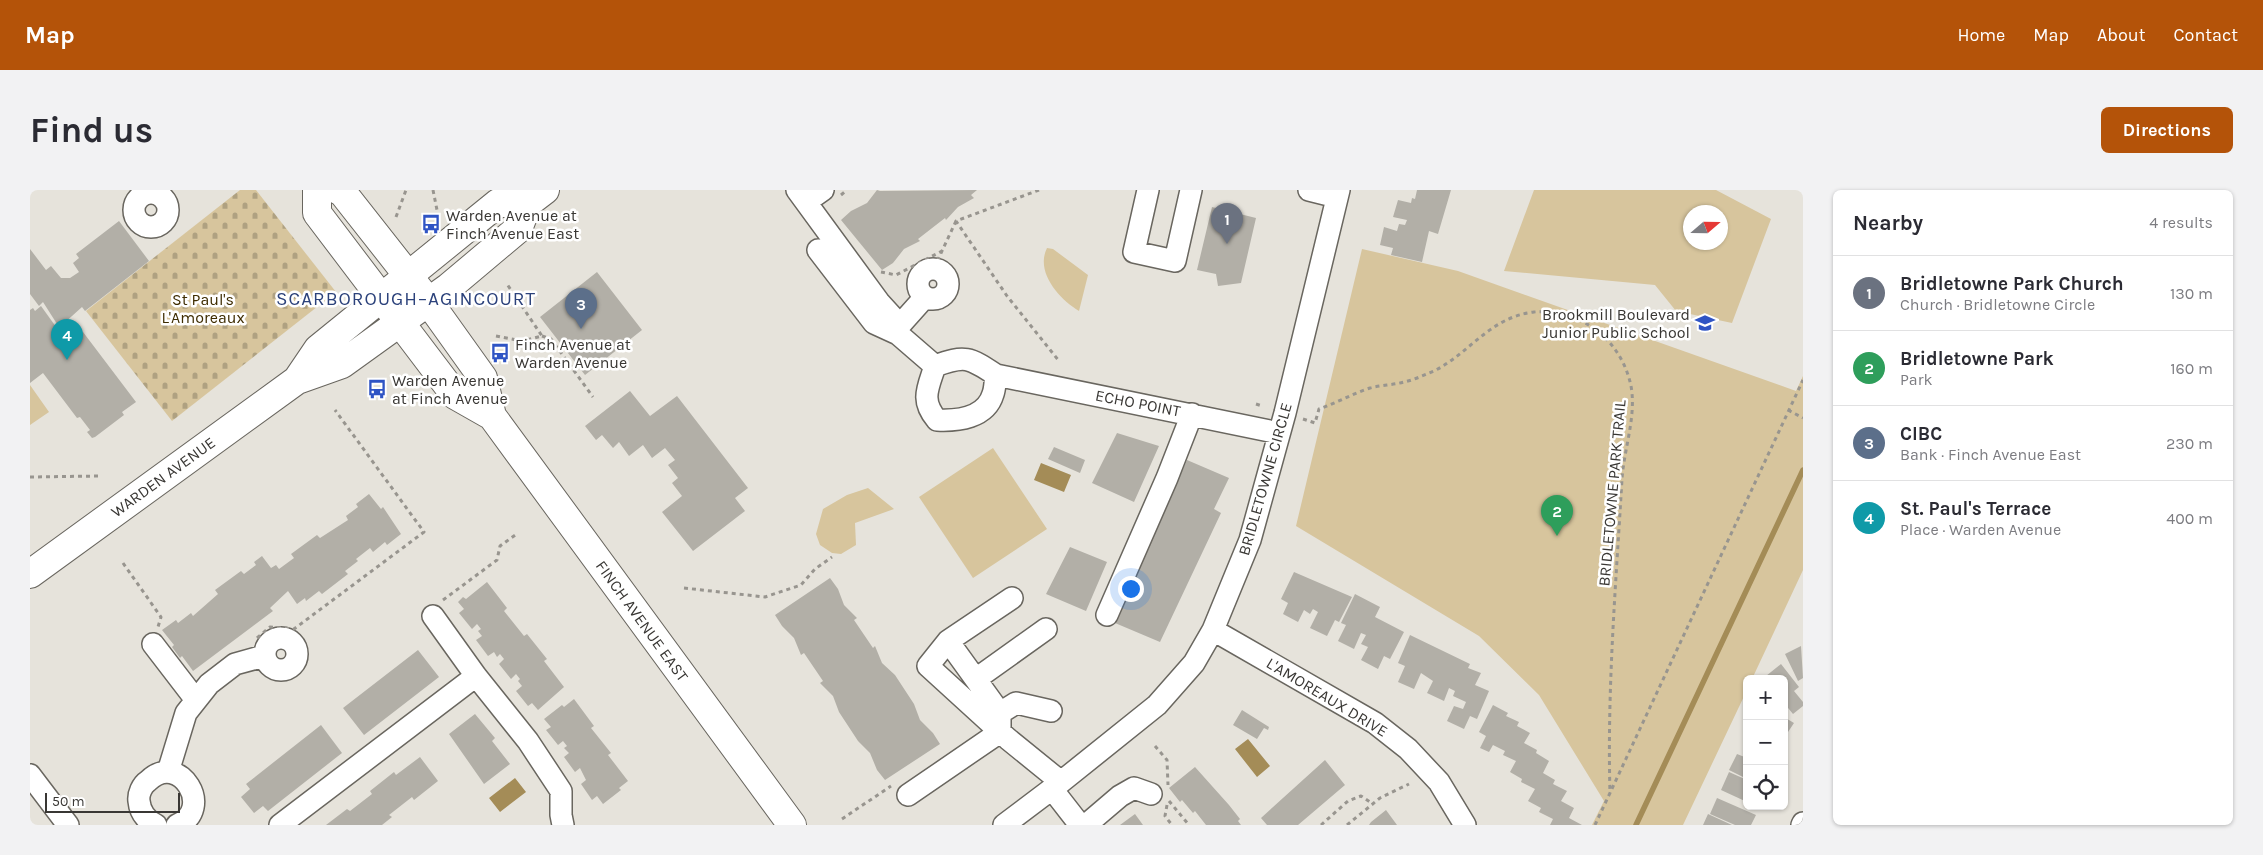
<!DOCTYPE html>
<html lang="en">
<head>
<meta charset="utf-8">
<style>
	:root { --surface:#fff; --page:#f2f2f3; --text:#2b2b33; --muted:#7c7c81; --line:#e1e1e2; --accent:#b45309 }
	body { margin:0; font-family:Karla,sans-serif; background:var(--page); color:var(--text) }
	.controls { position:absolute; right:15px; bottom:15px; display:grid; overflow:hidden; border-radius:8px; box-shadow:0 1px 4px #0004 }
	.controls button { width:45px; height:45px; display:grid; place-items:center; padding:0; border:0; border-bottom:1px solid var(--line); background:var(--surface); color:var(--text); font:25px sans-serif }
	.compass { position:absolute; left:1653px; top:15px; width:45px; height:45px; border-radius:50%; background:var(--surface); box-shadow:0 1px 4px #0004; rotate:70deg }
	.scale { position:absolute; left:15px; bottom:12px; width:135px; box-sizing:border-box; padding-left:5px; border:2px solid #393734; border-top:0; font-size:14px; line-height:18px; white-space:nowrap; color:#393734; -webkit-text-stroke:4px #fff; paint-order:stroke }
	.you { position:absolute; left:1100px; top:398px; width:18px; height:18px; margin:-12px; border:4px solid #fff; border-radius:50%; background:#1a73e8; box-shadow:0 0 0 8px #1a73e833 }
	.badge { display:grid; place-items:center; width:32px; height:32px; border-radius:50%; background:var(--accent); color:#fff; font-size:16px; font-weight:700 }
	.pin { position:absolute; translate:-50% -41px; filter:drop-shadow(0 1px 2px #0008) }
	.pin::after { content:''; position:absolute; top:26px; width:18px; height:15px; background:inherit; clip-path:polygon(0 0,100% 0,50% 100%) }
	.list { margin:0; padding:0; list-style:none }
	h2 { display:flex; justify-content:space-between; align-items:center; height:65px; margin:0; padding:0 20px; font-size:21px }
	h2 small { font-size:16px; font-weight:400; color:var(--muted) }
	.list li { display:grid; grid-template-columns:32px 1fr auto; gap:15px; align-items:center; box-sizing:border-box; height:75px; padding:0 20px; border-top:1px solid var(--line) }
	.list b { display:block; font-size:19px; white-space:nowrap }
	.list p { margin:0; font-size:16px; white-space:nowrap; color:var(--muted) }
	.list em { font-size:16px; font-style:normal; color:var(--muted) }
	.icon { flex:none; width:28px; height:28px; fill:none; stroke:currentColor; stroke-width:2; stroke-linecap:round; stroke-linejoin:round }
	.map { position:relative; flex:none; width:1773px; height:635px; overflow:hidden; border-radius:8px }
	header { display:flex; align-items:center; gap:30px; box-sizing:border-box; height:70px; padding:0 25px; background:var(--accent); color:#fff }
	header strong { font-size:24px }
	nav { display:flex; gap:28px; margin-inline-start:auto; font-size:18px }
	.intro { display:flex; align-items:center; justify-content:space-between; box-sizing:border-box; height:120px; padding:0 30px }
	h1 { margin:0; font-size:35px }
	.button { padding:12px 22px; border-radius:8px; background:var(--accent); color:#fff; font-size:18px; font-weight:700 }
	main { display:flex; gap:30px; padding:0 30px }
	aside { flex:1; background:var(--surface); border-radius:8px; box-shadow:0 1px 4px #0004 }
	.map>svg:first-child { display:block }
</style>
</head>
<body>
<header>
<strong>Map</strong>
<nav><a>Home</a><a>Map</a><a>About</a><a>Contact</a></nav>
</header>
<div class="intro"><h1>Find us</h1><a class="button">Directions</a></div>
<main>
<div class="map">
<svg width="1773" height="635" viewBox="0 0 1773 635">
	<defs>
		<pattern id="cemetery-stones" width="16" height="16" patternUnits="userSpaceOnUse" patternTransform="scale(1.25)"><rect width="16" height="16" fill="#d7c59d"/><path d="M2 7V4a2 2 0 0 1 4 0v3zM10 15v-3a2 2 0 0 1 4 0v3z" fill="#afa181"/></pattern>
	</defs>
	<rect width="100%" height="100%" fill="#e6e3db"/>
	<path fill="url(#cemetery-stones)" d="M 210,0 L 226,0 L 306,102 L 142,231 L 56,121 Z"/>
	<path fill="#d7c59d" fill-rule="evenodd" d="M 1504,0 L 1686,0 L 1741,29 L 1702,133 L 1646,121 L 1625,95 L 1474,81 ZM 1660,22 L 1690,22 L 1690,52 L 1660,52 Z
		M 1017,58 L 1023,59 L 1058,85 L 1049,121 C 1029,109 1005,82 1017,58 Z
		M 1332,59 L 1428,81 L 1766,201 L 1773,186 L 1773,380 L 1722,489 L 1717,489 L 1717,500 L 1653,635 L 1562,635 L 1574,611 L 1509,505 L 1449,446 L 1266,336 Z
		M 0,195 L 19,222 L 0,235 Z
		M 963,258 L 1017,339 L 943,388 L 889,307 Z
		M 838,298 L 864,319 L 825,333 L 826,355 L 811,364 L 802,363 L 790,355 L 786,344 L 793,319 L 817,305 Z"/>
	<path fill="#a48c57" d="M 1011,273 L 1041,285 L 1034,302 L 1004,290 Z
		M 1218,549 L 1240,576 L 1227,587 L 1205,559 Z
		M 485,588 L 496,602 L 470,622 L 459,608 Z"/>
	<g fill="none" stroke-linecap="round" stroke-linejoin="round">
		<path stroke="#a48c57" stroke-width="5.5" d="M 1606,635 L 1773,280"/>
	</g>
	<path fill="#b2afa7" d="M 847,0 L 850,1 L 947,0 L 941,5 L 944,8 L 928,17 L 916,30 L 915,28 L 888,49 L 890,51 L 874,59 L 863,73 L 852,80 L 811,30 L 821,21 L 837,13 Z
		M 1387,0 L 1421,0 L 1408,44 L 1399,41 L 1392,72 L 1361,65 L 1363,58 L 1350,55 L 1354,37 L 1367,41 L 1369,34 L 1375,35 L 1377,30 L 1363,27 L 1368,10 L 1381,13 L 1382,8 L 1385,9 Z
		M 1182,17 L 1226,28 L 1211,93 L 1188,96 L 1186,84 L 1167,80 Z
		M 89,31 L 119,71 L 55,121 L 52,117 L 32,135 L 27,134 L 13,112 L 9,116 L 0,104 L 0,59 L 16,80 L 21,76 L 31,88 L 40,88 L 49,82 L 43,73 L 49,68 L 46,64 Z
		M 567,82 L 612,140 L 555,185 L 510,127 Z
		M 11,116 L 34,148 L 37,145 L 42,151 L 53,142 L 106,212 L 92,222 L 94,225 L 65,247 L 62,248 L 57,242 L 60,240 L 50,227 L 47,228 L 13,183 L 0,193 L 0,120 L 3,118 L 5,121 Z
		M 600,201 L 620,226 L 647,206 L 718,298 L 705,308 L 715,321 L 663,361 L 632,322 L 652,306 L 642,293 L 648,288 L 638,275 L 645,270 L 635,258 L 622,268 L 613,255 L 599,266 L 589,252 L 583,258 L 572,245 L 566,250 L 555,236 Z
		M 1087,243 L 1129,256 L 1104,312 L 1062,293 Z
		M 1024,257 L 1055,270 L 1050,283 L 1018,269 Z
		M 1157,270 L 1199,288 L 1184,319 L 1191,323 L 1130,452 L 1085,433 Z
		M 339,304 L 351,319 L 353,317 L 371,344 L 357,355 L 355,352 L 343,362 L 340,358 L 326,369 L 328,371 L 315,381 L 318,384 L 292,404 L 289,401 L 276,411 L 275,408 L 267,414 L 258,401 L 240,418 L 243,421 L 163,481 L 152,466 L 150,468 L 142,457 L 144,455 L 132,440 L 146,430 L 148,433 L 161,423 L 163,426 L 188,404 L 185,400 L 211,381 L 214,384 L 226,375 L 224,372 L 232,366 L 241,378 L 246,375 L 249,379 L 264,368 L 261,364 L 287,345 L 290,348 L 318,330 L 316,326 L 328,317 L 326,314 Z
		M 1040,357 L 1077,372 L 1056,421 L 1016,404 Z
		M 1264,382 L 1322,407 L 1309,432 L 1305,430 L 1297,446 L 1280,438 L 1288,422 L 1283,419 L 1280,424 L 1274,420 L 1268,432 L 1253,424 L 1258,413 L 1251,409 Z
		M 800,388 L 808,399 L 814,415 L 827,428 L 824,430 L 843,458 L 845,456 L 852,473 L 865,485 L 884,514 L 890,530 L 903,543 L 910,554 L 855,590 L 847,580 L 840,563 L 828,551 L 809,522 L 803,506 L 790,493 L 793,491 L 774,463 L 771,465 L 764,448 L 752,436 L 745,425 Z
		M 457,392 L 477,418 L 474,421 L 494,446 L 497,444 L 517,469 L 514,471 L 534,497 L 508,520 L 502,513 L 498,516 L 486,501 L 492,496 L 488,491 L 490,489 L 486,484 L 481,489 L 469,474 L 474,469 L 470,464 L 467,467 L 464,462 L 458,466 L 446,450 L 452,446 L 448,441 L 451,439 L 447,434 L 442,439 L 429,423 L 434,419 L 428,412 L 433,407 L 436,409 Z
		M 1325,404 L 1350,417 L 1345,427 L 1374,442 L 1360,469 L 1354,466 L 1348,479 L 1331,470 L 1338,457 L 1331,454 L 1336,445 L 1331,443 L 1324,459 L 1308,451 L 1316,435 L 1311,433 Z
		M 1380,445 L 1440,474 L 1438,478 L 1451,483 L 1445,495 L 1459,501 L 1447,529 L 1440,526 L 1434,539 L 1417,531 L 1424,516 L 1433,519 L 1436,512 L 1423,506 L 1425,501 L 1419,498 L 1414,511 L 1397,503 L 1403,491 L 1391,483 L 1384,499 L 1368,492 L 1375,476 L 1368,473 Z
		M 1771,456 L 1773,488 L 1768,491 L 1755,464 Z
		M 388,460 L 409,487 L 334,545 L 313,518 Z
		M 1751,474 L 1769,497 L 1764,501 L 1773,512 L 1773,516 L 1763,524 L 1754,513 L 1754,489 L 1738,489 L 1736,486 Z
		M 544,509 L 564,536 L 561,538 L 581,563 L 578,565 L 598,591 L 589,598 L 591,600 L 573,614 L 567,606 L 562,610 L 551,594 L 556,590 L 550,578 L 545,582 L 534,567 L 539,563 L 534,558 L 537,556 L 533,551 L 528,555 L 516,540 L 521,537 L 514,529 L 532,515 L 534,517 Z
		M 1463,515 L 1478,523 L 1476,526 L 1489,532 L 1487,536 L 1500,543 L 1494,553 L 1507,560 L 1506,563 L 1519,571 L 1513,583 L 1525,590 L 1523,594 L 1537,601 L 1531,611 L 1544,618 L 1539,628 L 1552,635 L 1520,635 L 1523,629 L 1509,622 L 1511,618 L 1498,611 L 1505,599 L 1491,592 L 1492,589 L 1480,582 L 1486,571 L 1473,565 L 1475,561 L 1463,555 L 1459,562 L 1450,558 L 1456,546 L 1449,542 Z
		M 1212,520 L 1239,537 L 1238,540 L 1234,538 L 1227,549 L 1203,535 Z
		M 445,524 L 465,548 L 462,551 L 480,574 L 454,594 L 419,544 Z
		M 1754,527 L 1764,533 L 1754,548 Z
		M 291,535 L 312,563 L 238,621 L 233,616 L 224,623 L 211,607 L 220,599 L 216,594 Z
		M 1707,564 L 1717,568 L 1717,589 L 1699,580 Z
		M 390,567 L 408,591 L 384,610 L 382,607 L 359,625 L 362,627 L 352,635 L 296,635 L 317,619 L 320,621 L 342,604 L 340,601 L 364,582 L 366,585 Z
		M 1295,570 L 1315,595 L 1268,635 L 1237,635 L 1231,628 Z
		M 1165,577 L 1199,615 L 1210,629 L 1208,631 L 1211,635 L 1176,635 L 1165,621 L 1163,623 L 1152,610 L 1150,612 L 1139,598 Z
		M 1699,582 L 1717,590 L 1717,612 L 1691,600 Z
		M 1687,608 L 1726,625 L 1721,635 L 1705,635 L 1680,624 Z
		M 1356,620 L 1367,635 L 1339,635 L 1341,632 Z
		M 1105,624 L 1113,635 L 1090,635 Z
		M 1678,624 L 1702,635 L 1673,635 Z"/>
	<g fill="none" stroke-linecap="round" stroke-linejoin="round">
		<defs>
			<path id="minor" d="M 767,0 L 849,112 L 870,135 L 868,144 L 905,176
				M 1118,0 L 1104,62 L 1145,71 L 1161,0
				M 1279,0 L 1307,7
				M104 20a17 17 0 1 1 34 0a17 17 0 1 1-34 0Z
				M 776,12 L 793,0
				M 788,60 L 844,133 L 868,144
				M888 94a15 15 0 1 1 30 0a15 15 0 1 1-30 0Z
				M 870,135 L 895,107
				M 966,185 C 965,191 965,199 963,204 C 956,228 928,231 907,230 C 890,210 898,198 905,176 C 935,165 939,167 966,185 L 1249,243
				M 982,408 L 918,451 L 898,476 L 978,549 L 1031,592
				M 1077,425 L 1137,288 L 1162,224
				M 403,426 L 446,486 L 498,551 L 531,601 L 531,625 L 533,635
				M 1183,440 L 1345,533 L 1378,559 L 1409,592 L 1435,635
				M235 464a16 16 0 1 1 32 0a16 16 0 1 1-32 0Z
				M 123,454 L 166,510
				M 946,489 L 1016,439
				M 970,523 L 986,513 L 1021,521
				M 138,582 L 156,523 L 179,494 L 205,474 L 234,466
				M 0,585 L 38,635
				M 1022,599 L 1050,635
				M 878,605 L 970,542 L 970,523 L 918,451
				M 126,635 C 116,630 110,622 109,611 C 108,604 112,595 118,591 C 150,560 185,620 147,635
				M 250,635 L 446,486
				M 974,635 L 1031,592 L 1127,515 L 1164,473 L 1183,440 L 1220,350 L 1255,223 L 1309,0
				M 1056,635 L 1090,606 L 1104,598 L 1121,604
				M 1772,635 L 1773,633"/>
			<path id="major" d="M 287,0 L 287,23 L 425,205 L 462,226
				M 308,0 L 313,3 L 398,111 L 453,188 L 462,226 L 762,635
				M 267,190 L 288,159 L 468,13 L 498,13
				M 0,384 L 267,190 L 312,174 L 419,97 L 488,39 L 498,13 L 515,0"/>
		</defs>
		<use href="#minor" stroke="#69665f" stroke-width="24"/>
		<use href="#major" stroke="#69665f" stroke-width="30"/>
		<path stroke="#98958f" stroke-width="3" stroke-dasharray="4 4" stroke-linecap="butt" d="M 403,0 L 409,30
			M 1009,0 L 926,31 L 977,106 L 1029,171
			M 811,5 L 817,0
			M 366,27 L 376,0
			M 904,78 L 926,31
			M 851,82 L 866,85 L 914,60
			M 466,146 L 492,151 L 512,146 L 477,94
			M 512,146 L 521,149 L 563,207
			M 1226,214 L 1232,216
			M 1758,220 L 1773,228
			M 1273,229 L 1285,233 L 1289,219 C 1306,213 1322,204 1340,198 C 1351,195 1363,195 1374,192 C 1384,190 1394,185 1404,181 C 1440,163 1460,127 1504,122 C 1548,118 1587,147 1599,188 C 1609,220 1594,257 1592,289 C 1586,394 1577,498 1580,603
			M 0,287 L 69,286
			M 93,373 L 131,427 L 128,437
			M 654,398 L 735,407 L 771,395 L 785,379 L 802,367
			M 413,410 L 467,370 L 470,356 L 488,343
			M 227,448 L 240,437 L 264,439 L 394,342 L 305,220
			M 1125,556 L 1137,570 L 1138,595
			M 1139,611 L 1159,635
			M 1137,615 L 1135,626 L 1142,635
			M 812,629 L 861,596
			M 1291,635 L 1318,611 L 1331,606 L 1343,614
			M 1317,635 L 1350,608 L 1379,594
			M 1565,635 L 1773,190"/>
		<use href="#minor" stroke="#fff" stroke-width="21"/>
		<use href="#major" stroke="#fff" stroke-width="28"/>
	</g>
	<defs>
		<symbol id="bus-bare" viewBox="-9 -9 18 18"><path d="M-5-6H5V4H4V6H2V4H-2V6H-4V4H-5ZM-3.5-4V0h7V-4ZM-3.5 1.2v1.5H-2V1.2ZM2 1.2v1.5H3.5V1.2Z" fill="#2f54c4" stroke="#fff" stroke-width="2.5" paint-order="stroke"/></symbol>
		<symbol id="school-bare" viewBox="-9 -9 18 18"><path d="M0-5L7-2L0 1L-7-2ZM-4 1L0 2.5L4 1V4Q0 6-4 4Z" fill="#2f54c4" stroke="#fff" stroke-width="2.5" paint-order="stroke"/></symbol>
	</defs>
	<g fill-rule="evenodd">
		<use href="#bus-bare" x="387" y="20" width="28" height="28"/>
		<use href="#school-bare" x="1661" y="119" width="28" height="28"/>
		<use href="#bus-bare" x="456" y="149" width="28" height="28"/>
		<use href="#bus-bare" x="333" y="185" width="28" height="28"/>
	</g>
	<g text-anchor="middle" dominant-baseline="central" stroke-width="5" stroke-linejoin="round" paint-order="stroke">
		<g font-size="16" fill="#393734" stroke="#fff" text-anchor="start">
			<text x="416" y="25">Warden Avenue at<tspan x="416" dy="18">Finch Avenue East</tspan></text>
			<text x="1660" y="124" text-anchor="end">Brookmill Boulevard<tspan x="1660" dy="18">Junior Public School</tspan></text>
			<text x="485" y="154">Finch Avenue at<tspan x="485" dy="18">Warden Avenue</tspan></text>
			<text x="362" y="190">Warden Avenue<tspan x="362" dy="18">at Finch Avenue</tspan></text>
		</g>
		<g font-size="16" fill="#3e2c00" stroke="#fff">
			<text x="173" y="109">St Paul's<tspan x="173" dy="18">L'Amoreaux</tspan></text>
		</g>
		<g font-size="16" fill="#393734" stroke="#fff">
			<text transform="translate(1108 213) rotate(11)">ECHO POINT</text>
			<text transform="translate(133 287) rotate(-36)">WARDEN AVENUE</text>
			<text transform="translate(1235 289) rotate(-74)">BRIDLETOWNE CIRCLE</text>
			<text transform="translate(1582 303) rotate(-85)">BRIDLETOWNE PARK TRAIL</text>
			<text transform="translate(612 431) rotate(54)">FINCH AVENUE EAST</text>
			<text transform="translate(1297 507) rotate(31)">L'AMOREAUX DRIVE</text>
		</g>
		<g font-size="19" letter-spacing="1" fill="#2c427b" stroke="#fff">
			<text x="376" y="109">SCARBOROUGH–AGINCOURT</text>
		</g>
	</g>
</svg>
<div class="controls">
<button>+</button>
<button>−</button>
<button><svg class="icon" aria-label="locate" viewBox="0 0 24 24"><circle cx="12" cy="12" r="6"/><path d="M12 2v4M12 18v4M2 12h4M18 12h4"/></svg></button>
</div>
<svg class="compass" viewBox="-18 -18 36 36"><path d="M0-13l5 13h-10z" fill="#e53935"/><path d="M0 13l5-13h-10z" fill="#7c7c81"/></svg>
<div class="scale">50 m</div>
<div class="you"></div>
<div class="pin badge" style="left:1197px;top:54px;background:#6b7280">1</div>
<div class="pin badge" style="left:1527px;top:346px;background:#2e9e5b">2</div>
<div class="pin badge" style="left:551px;top:139px;background:#5c6f8a">3</div>
<div class="pin badge" style="left:37px;top:170px;background:#0f9aa8">4</div>
</div>
<aside>
<h2>Nearby<small>4 results</small></h2>
<ul class="list">
<li><span class="badge" style="background:#6b7280">1</span><div><b>Bridletowne Park Church</b><p>Church · Bridletowne Circle</p></div><em>130 m</em></li>
<li><span class="badge" style="background:#2e9e5b">2</span><div><b>Bridletowne Park</b><p>Park</p></div><em>160 m</em></li>
<li><span class="badge" style="background:#5c6f8a">3</span><div><b>CIBC</b><p>Bank · Finch Avenue East</p></div><em>230 m</em></li>
<li><span class="badge" style="background:#0f9aa8">4</span><div><b>St. Paul's Terrace</b><p>Place · Warden Avenue</p></div><em>400 m</em></li>
</ul>
</aside>
</main>
</body>
</html>
